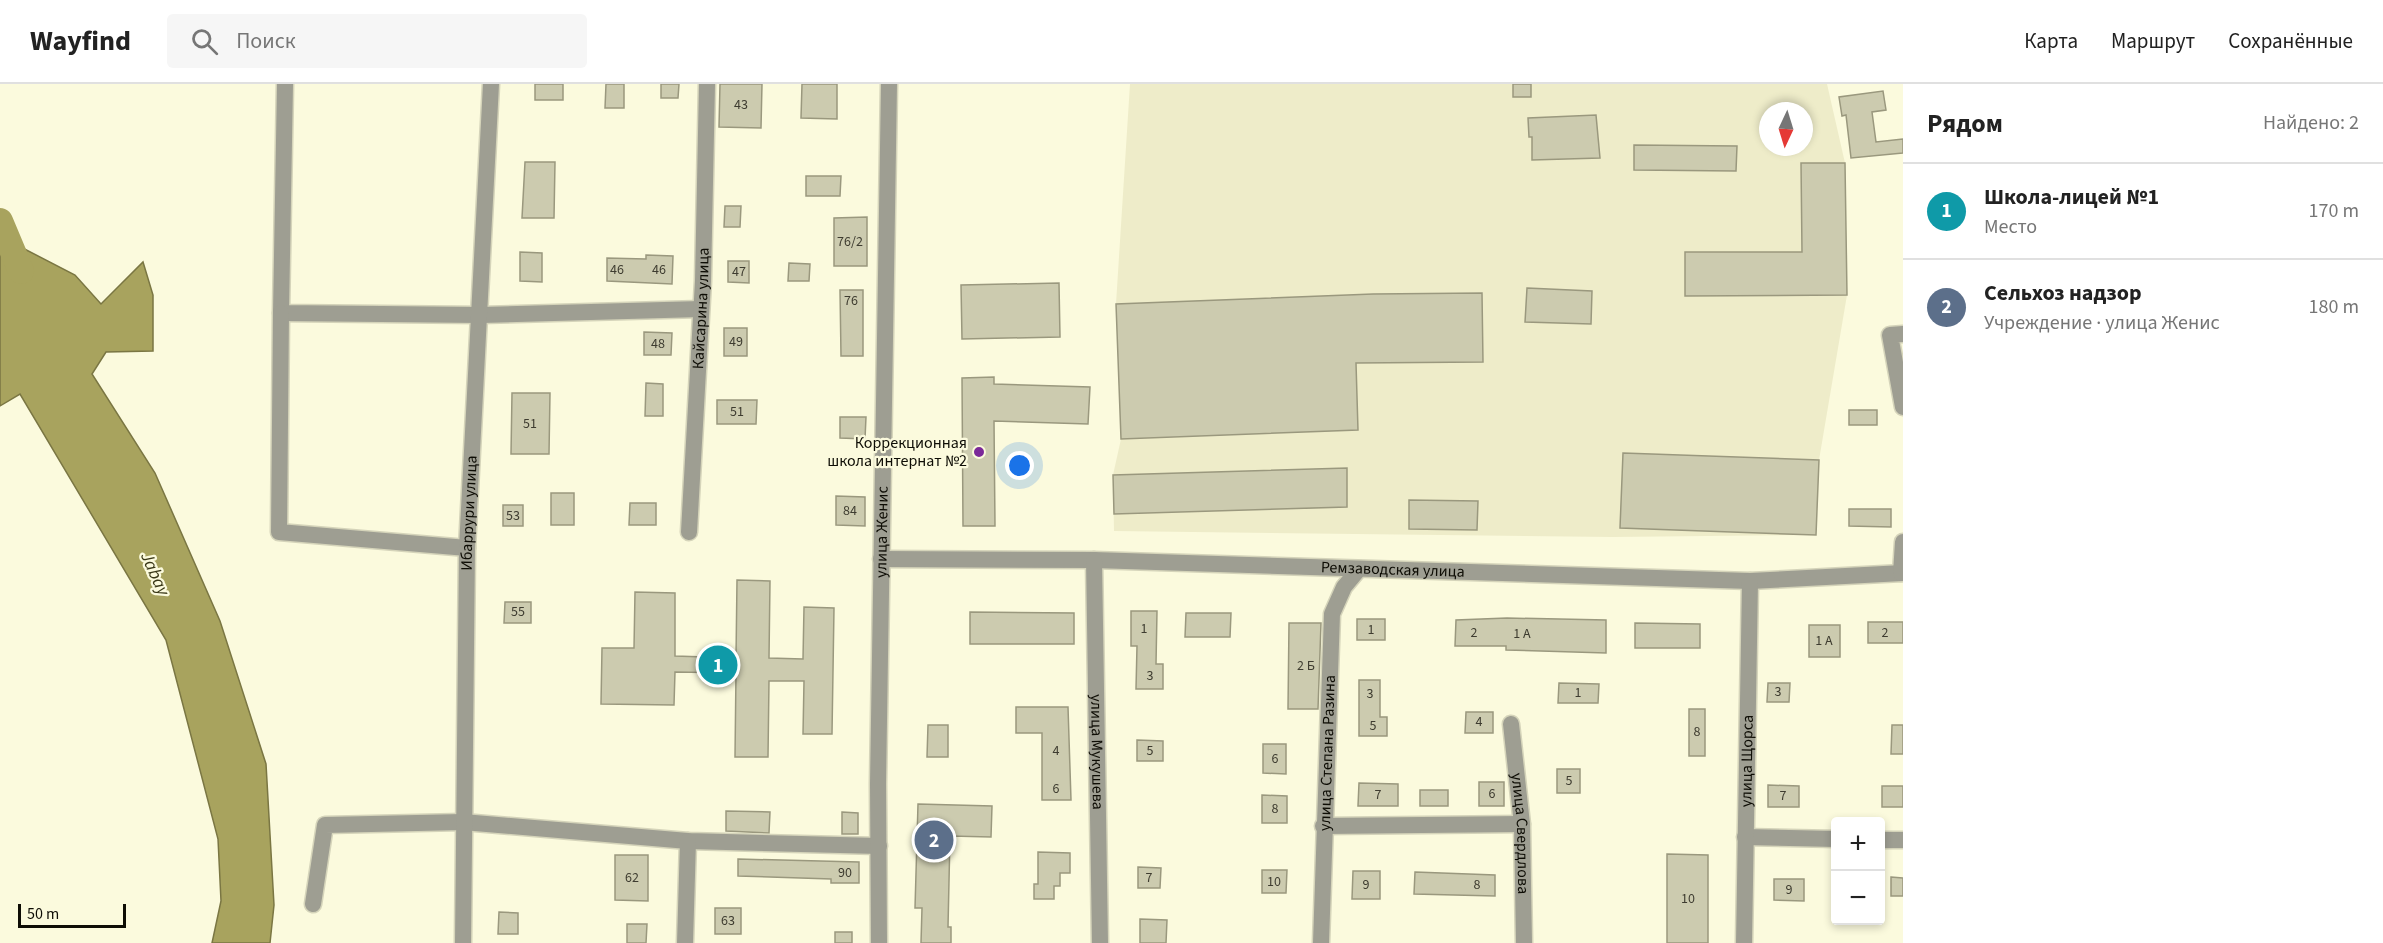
<!DOCTYPE html>
<html lang="ru">
<head>
<meta charset="utf-8">
<style>
	:root { --surface:#fff; --page:#f6f6f6; --text:#222; --muted:#767676; --line:#e0e0e0; --accent:#b45309 }
	body { margin:0; font-family:"Source Sans 3",sans-serif; background:var(--page); color:var(--text) }
	.controls { position:absolute; right:18px; bottom:18px; display:grid; overflow:hidden; border-radius:6px; box-shadow:0 3px 9px #0003 }
	.controls button { width:54px; height:54px; display:grid; place-items:center; padding:0; border:0; border-bottom:2px solid var(--line); background:var(--surface); color:var(--text); font:30px sans-serif }
	.compass { position:absolute; left:1759px; top:18px; width:54px; height:54px; border-radius:50%; background:var(--surface); box-shadow:0 3px 9px #0003; rotate:184deg }
	.scale { position:absolute; left:18px; bottom:15px; width:108px; box-sizing:border-box; padding-left:6px; border:3px solid #0e0d05; border-top:0; font-size:16px; line-height:21px; white-space:nowrap; color:#0e0d05; -webkit-text-stroke:4px #fbfadd; paint-order:stroke }
	.you { position:absolute; left:1020px; top:382px; width:21px; height:21px; margin:-15px; border:4px solid #fff; border-radius:50%; background:#1a73e8; box-shadow:0 0 0 9px #1a73e833 }
	.badge { display:grid; place-items:center; width:39px; height:39px; border-radius:50%; background:var(--accent); color:#fff; font-size:20px; font-weight:700 }
	.pin { position:absolute; translate:-50% -50%; border:3px solid #fff; box-shadow:0 2px 6px #0006 }
	.list { margin:0; padding:0; list-style:none }
	h2 { display:flex; justify-content:space-between; align-items:center; height:78px; margin:0; padding:0 24px; font-size:26px }
	h2 small { font-size:20px; font-weight:400; color:var(--muted) }
	.list li { display:grid; grid-template-columns:39px 1fr auto; gap:18px; align-items:center; box-sizing:border-box; height:96px; padding:0 24px; border-top:2px solid var(--line) }
	.list b { display:block; font-size:22px; white-space:nowrap }
	.list p { margin:0; font-size:20px; white-space:nowrap; color:var(--muted) }
	.list em { font-size:20px; font-style:normal; color:var(--muted) }
	.icon { flex:none; width:33px; height:33px; fill:none; stroke:currentColor; stroke-width:2; stroke-linecap:round; stroke-linejoin:round }
	.map { position:relative; flex:none; width:1903px; height:859px; overflow:hidden }
	header { display:flex; align-items:center; gap:36px; box-sizing:border-box; height:84px; padding:0 30px; background:var(--surface); border-bottom:2px solid var(--line) }
	header strong { font-size:28px }
	nav { display:flex; gap:33px; margin-inline-start:auto; font-size:21px }
	.search { width:420px; height:54px; background:var(--page); display:flex; align-items:center; gap:15px; box-sizing:border-box; padding:0 21px; border-radius:6px; color:var(--muted); font-size:22px }
	main { display:flex }
	aside { flex:1; background:var(--surface) }
	.map>svg:first-child { display:block }
</style>
</head>
<body>
<header>
<strong>Wayfind</strong>
<div class="search"><svg class="icon" aria-label="search" viewBox="0 0 24 24"><circle cx="10" cy="10" r="6"/><path d="M15 15l6 6"/></svg>Поиск</div>
<nav><a>Карта</a><a>Маршрут</a><a>Сохранённые</a></nav>
</header>
<main>
<div class="map">
<svg width="1903" height="859" viewBox="0 0 1903 859">
	<rect width="100%" height="100%" fill="#fbfadd"/>
	<path fill="#eeecc9" fill-rule="evenodd" d="M 1130,0 L 1827,0 L 1845,79 L 1847,211 L 1819,376 L 1816,451 L 1612,453 L 1114,447 L 1113,391 L 1121,355 L 1116,220 ZM 1768,27 L 1804,27 L 1804,63 L 1768,63 Z"/>
	<path fill="#a8a35e" stroke="#7a7643" stroke-width="1.5" d="M 7,156 L 75,191 L 101,220 L 143,178 L 153,211 L 153,267 L 106,268 L 92,290 L 155,389 L 220,537 L 266,680 L 274,821 L 270,859 L 212,859 L 221,817 L 218,755 L 166,556 L 20,310 L 0,322 L 0,162 Z"/>
	<g fill="none" stroke-linecap="round" stroke-linejoin="round">
		<path stroke="#a8a35e" stroke-width="26" d="M 0,137 L 21,187"/>
	</g>
	<path fill="#cccbaf" stroke="#9a987e" stroke-width="1.5" d="M 535,0 L 563,0 L 563,16 L 535,16 Z
		M 606,0 L 624,0 L 624,24 L 605,24 Z
		M 661,0 L 679,0 L 678,14 L 661,14 Z
		M 720,0 L 762,0 L 761,44 L 719,43 Z
		M 802,0 L 837,0 L 837,35 L 801,34 Z
		M 1513,0 L 1531,0 L 1531,13 L 1513,13 Z
		M 1883,7 L 1886,26 L 1872,28 L 1876,58 L 1903,55 L 1903,69 L 1851,74 L 1846,31 L 1842,32 L 1839,13 Z
		M 1596,31 L 1600,74 L 1532,76 L 1532,53 L 1529,53 L 1528,34 Z
		M 1634,61 L 1737,62 L 1736,87 L 1634,86 Z
		M 525,78 L 555,78 L 554,134 L 522,134 Z
		M 1801,79 L 1845,79 L 1847,211 L 1685,212 L 1685,168 L 1802,168 Z
		M 806,92 L 841,92 L 840,112 L 806,112 Z
		M 725,122 L 741,122 L 740,143 L 724,143 Z
		M 867,133 L 867,182 L 834,182 L 834,134 Z
		M 520,168 L 542,169 L 542,198 L 520,197 Z
		M 646,171 L 673,172 L 672,200 L 607,197 L 607,174 L 646,175 Z
		M 728,177 L 749,177 L 749,199 L 728,198 Z
		M 789,179 L 810,180 L 809,197 L 788,197 Z
		M 1059,199 L 1060,253 L 962,255 L 961,201 Z
		M 1527,204 L 1592,207 L 1591,240 L 1525,238 Z
		M 840,206 L 863,206 L 863,272 L 841,272 Z
		M 1482,209 L 1483,278 L 1356,279 L 1358,346 L 1121,355 L 1116,220 L 1373,210 Z
		M 724,244 L 747,244 L 747,272 L 724,272 Z
		M 644,248 L 672,249 L 671,271 L 644,271 Z
		M 994,293 L 994,300 L 1090,303 L 1088,340 L 994,337 L 995,442 L 963,442 L 962,294 Z
		M 646,299 L 663,300 L 663,332 L 645,332 Z
		M 512,309 L 550,309 L 549,370 L 511,370 Z
		M 717,316 L 757,316 L 756,340 L 717,340 Z
		M 1849,326 L 1877,326 L 1877,341 L 1849,341 Z
		M 840,333 L 866,333 L 865,355 L 840,354 Z
		M 1623,369 L 1819,376 L 1816,451 L 1620,444 Z
		M 1347,384 L 1347,423 L 1114,430 L 1113,391 Z
		M 551,409 L 574,409 L 574,441 L 551,441 Z
		M 836,412 L 865,413 L 865,442 L 836,441 Z
		M 1409,416 L 1478,417 L 1477,446 L 1409,445 Z
		M 630,419 L 656,419 L 656,441 L 629,441 Z
		M 503,421 L 523,421 L 523,442 L 503,442 Z
		M 1849,425 L 1891,425 L 1891,443 L 1849,442 Z
		M 737,496 L 770,497 L 769,574 L 803,575 L 804,523 L 834,524 L 832,650 L 803,650 L 804,597 L 769,597 L 768,673 L 735,673 L 736,589 L 675,588 L 674,621 L 601,620 L 602,564 L 634,564 L 635,508 L 675,509 L 675,572 L 736,574 Z
		M 505,518 L 531,518 L 531,539 L 504,539 Z
		M 1131,527 L 1157,527 L 1156,580 L 1163,580 L 1163,605 L 1136,605 L 1137,562 L 1131,562 Z
		M 970,528 L 1074,529 L 1074,560 L 970,560 Z
		M 1186,529 L 1231,529 L 1230,553 L 1185,553 Z
		M 1507,534 L 1606,536 L 1606,569 L 1506,566 L 1506,562 L 1455,562 L 1456,536 Z
		M 1357,535 L 1385,535 L 1385,556 L 1357,556 Z
		M 1868,538 L 1903,538 L 1903,559 L 1868,559 Z
		M 1289,539 L 1321,539 L 1318,625 L 1288,625 Z
		M 1635,539 L 1700,540 L 1700,564 L 1635,564 Z
		M 1809,541 L 1840,541 L 1840,573 L 1809,573 Z
		M 1359,596 L 1380,596 L 1380,633 L 1387,633 L 1387,652 L 1359,652 Z
		M 1559,599 L 1599,600 L 1598,619 L 1558,619 Z
		M 1768,599 L 1790,599 L 1789,618 L 1767,618 Z
		M 1016,623 L 1068,623 L 1071,716 L 1042,716 L 1042,649 L 1016,649 Z
		M 1689,625 L 1705,625 L 1705,672 L 1689,672 Z
		M 1466,628 L 1493,628 L 1493,649 L 1465,649 Z
		M 928,641 L 948,641 L 948,673 L 927,673 Z
		M 1892,641 L 1903,641 L 1903,670 L 1891,670 Z
		M 1137,656 L 1163,657 L 1163,677 L 1137,677 Z
		M 1263,660 L 1286,660 L 1286,690 L 1263,689 Z
		M 1557,685 L 1580,685 L 1580,709 L 1557,709 Z
		M 1479,698 L 1504,698 L 1504,722 L 1479,722 Z
		M 1359,699 L 1398,700 L 1398,722 L 1358,722 Z
		M 1768,701 L 1799,702 L 1799,723 L 1768,723 Z
		M 1882,702 L 1903,702 L 1903,723 L 1882,723 Z
		M 1420,706 L 1448,706 L 1448,722 L 1420,722 Z
		M 1262,711 L 1287,712 L 1287,739 L 1262,739 Z
		M 918,720 L 992,722 L 991,753 L 950,752 L 948,843 L 951,843 L 951,859 L 921,859 L 922,824 L 915,824 Z
		M 726,727 L 770,728 L 769,749 L 726,747 Z
		M 842,728 L 858,729 L 858,750 L 842,750 Z
		M 1038,768 L 1070,769 L 1070,789 L 1060,789 L 1060,802 L 1054,802 L 1054,815 L 1034,815 L 1034,800 L 1038,800 Z
		M 1667,770 L 1708,771 L 1708,859 L 1667,859 Z
		M 615,771 L 648,771 L 648,817 L 615,816 Z
		M 738,775 L 859,778 L 859,799 L 831,799 L 831,795 L 738,792 Z
		M 1138,783 L 1161,784 L 1160,804 L 1138,804 Z
		M 1262,786 L 1287,786 L 1286,809 L 1262,809 Z
		M 1353,787 L 1380,787 L 1380,815 L 1352,815 Z
		M 1415,788 L 1495,791 L 1495,812 L 1414,810 Z
		M 1891,793 L 1903,794 L 1903,812 L 1891,812 Z
		M 1774,795 L 1804,795 L 1804,817 L 1774,816 Z
		M 715,824 L 741,824 L 741,850 L 715,850 Z
		M 499,828 L 518,829 L 518,850 L 498,850 Z
		M 1140,835 L 1167,836 L 1166,859 L 1140,859 Z
		M 627,840 L 647,840 L 646,859 L 627,859 Z
		M 835,848 L 852,848 L 852,859 L 835,859 Z"/>
	<g fill="none" stroke-linecap="round" stroke-linejoin="round">
		<defs>
			<g id="minor">
				<path d="M 285,0 L 281,229 L 481,231 L 701,225"/>
				<path d="M 281,229 L 279,448 L 467,464"/>
				<path d="M 1903,250 L 1890,251 L 1903,323"/>
				<path id="s1" d="M 689,448 L 703,197 L 707,0"/>
				<path id="s2" d="M 881,475 L 1094,476 L 1750,497 L 1903,489"/>
				<path id="s3" d="M 1094,476 L 1100,859"/>
				<path d="M 1901,489 L 1903,458"/>
				<path id="s4" d="M 1511,640 L 1522,740 L 1524,859"/>
				<path d="M 1323,742 L 1522,740"/>
				<path d="M 1745,753 L 1836,755"/>
				<path d="M 1880,756 L 1903,756"/>
				<path d="M 313,820 L 325,741 L 463,738 L 688,757 L 879,762"/>
				<path id="s5" d="M 463,859 L 467,464 L 491,0"/>
				<path d="M 685,859 L 688,757"/>
				<path id="s6" d="M 879,859 L 878,700 L 889,0"/>
				<path id="s7" d="M 1321,859 L 1332,530 L 1344,503 L 1359,485"/>
				<path id="s8" d="M 1744,859 L 1750,497"/>
			</g>
		</defs>
		<use href="#minor" stroke="#d5d4ba" stroke-width="19"/>
		<use href="#minor" stroke="#9e9e92" stroke-width="16"/>
	</g>
	<circle fill="#7b2999" stroke="#fbfadd" stroke-width="2" cx="979" cy="368" r="6"/>
	<g text-anchor="middle" dominant-baseline="central" stroke-width="4.5" stroke-linejoin="round" paint-order="stroke">
		<g font-size="14" fill="#3e3c30">
			<text x="741" y="21">43</text>
			<text x="850" y="158">76/2</text>
			<text x="617" y="186">46</text>
			<text x="659" y="186">46</text>
			<text x="739" y="188">47</text>
			<text x="851" y="217">76</text>
			<text x="736" y="258">49</text>
			<text x="658" y="260">48</text>
			<text x="737" y="328">51</text>
			<text x="530" y="340">51</text>
			<text x="850" y="427">84</text>
			<text x="513" y="432">53</text>
			<text x="518" y="528">55</text>
			<text x="1144" y="545">1</text>
			<text x="1371" y="546">1</text>
			<text x="1474" y="549">2</text>
			<text x="1885" y="549">2</text>
			<text x="1522" y="550">1 А</text>
			<text x="1824" y="557">1 А</text>
			<text x="1306" y="582">2 Б</text>
			<text x="1150" y="592">3</text>
			<text x="1778" y="608">3</text>
			<text x="1578" y="609">1</text>
			<text x="1370" y="610">3</text>
			<text x="1479" y="638">4</text>
			<text x="1373" y="642">5</text>
			<text x="1697" y="648">8</text>
			<text x="1056" y="667">4</text>
			<text x="1150" y="667">5</text>
			<text x="1275" y="675">6</text>
			<text x="1569" y="697">5</text>
			<text x="1056" y="705">6</text>
			<text x="1492" y="710">6</text>
			<text x="1378" y="711">7</text>
			<text x="1783" y="712">7</text>
			<text x="1275" y="725">8</text>
			<text x="845" y="789">90</text>
			<text x="632" y="794">62</text>
			<text x="1149" y="794">7</text>
			<text x="1274" y="798">10</text>
			<text x="1366" y="801">9</text>
			<text x="1477" y="801">8</text>
			<text x="1789" y="806">9</text>
			<text x="1688" y="815">10</text>
			<text x="728" y="837">63</text>
		</g>
		<g font-size="16" fill="#0e0d05" stroke="#fbfadd">
			<text stroke="none"><textPath href="#s1" startOffset="224">Кайсарина улица</textPath></text>
			<text stroke="none"><textPath href="#s5" startOffset="430">Ибаррури улица</textPath></text>
			<text stroke="none"><textPath href="#s6" startOffset="411">улица Женис</textPath></text>
			<text stroke="none"><textPath href="#s2" startOffset="512">Ремзаводская улица</textPath></text>
			<text stroke="none"><textPath href="#s3" startOffset="192">улица Мукушева</textPath></text>
			<text stroke="none"><textPath href="#s7" startOffset="190">улица Степана Разина</textPath></text>
			<text stroke="none"><textPath href="#s8" startOffset="182">улица Щорса</textPath></text>
			<text stroke="none"><textPath href="#s4" startOffset="110">улица Свердлова</textPath></text>
		</g>
		<g font-size="16" fill="#0e0d05" stroke="#fbfadd" text-anchor="end">
			<text x="967" y="359">Коррекционная<tspan x="967" dy="18">школа интернат №2</tspan></text>
		</g>
		<g font-size="18" font-style="italic" fill="#393717" stroke="#fbfadd">
			<text transform="translate(155 490) rotate(66)">Jabay</text>
		</g>
	</g>
</svg>
<div class="controls">
<button>+</button>
<button>−</button>
</div>
<svg class="compass" viewBox="-18 -18 36 36"><path d="M0-13l5 13h-10z" fill="#e53935"/><path d="M0 13l5-13h-10z" fill="#767676"/></svg>
<div class="scale">50 m</div>
<div class="you"></div>
<div class="pin badge" style="left:718px;top:581px;background:#0f9aa8">1</div>
<div class="pin badge" style="left:934px;top:756px;background:#5c6f8a">2</div>
</div>
<aside>
<h2>Рядом<small>Найдено: 2</small></h2>
<ul class="list">
<li><span class="badge" style="background:#0f9aa8">1</span><div><b>Школа-лицей №1</b><p>Место</p></div><em>170 m</em></li>
<li><span class="badge" style="background:#5c6f8a">2</span><div><b>Сельхоз надзор</b><p>Учреждение · улица Женис</p></div><em>180 m</em></li>
</ul>
</aside>
</main>
</body>
</html>
